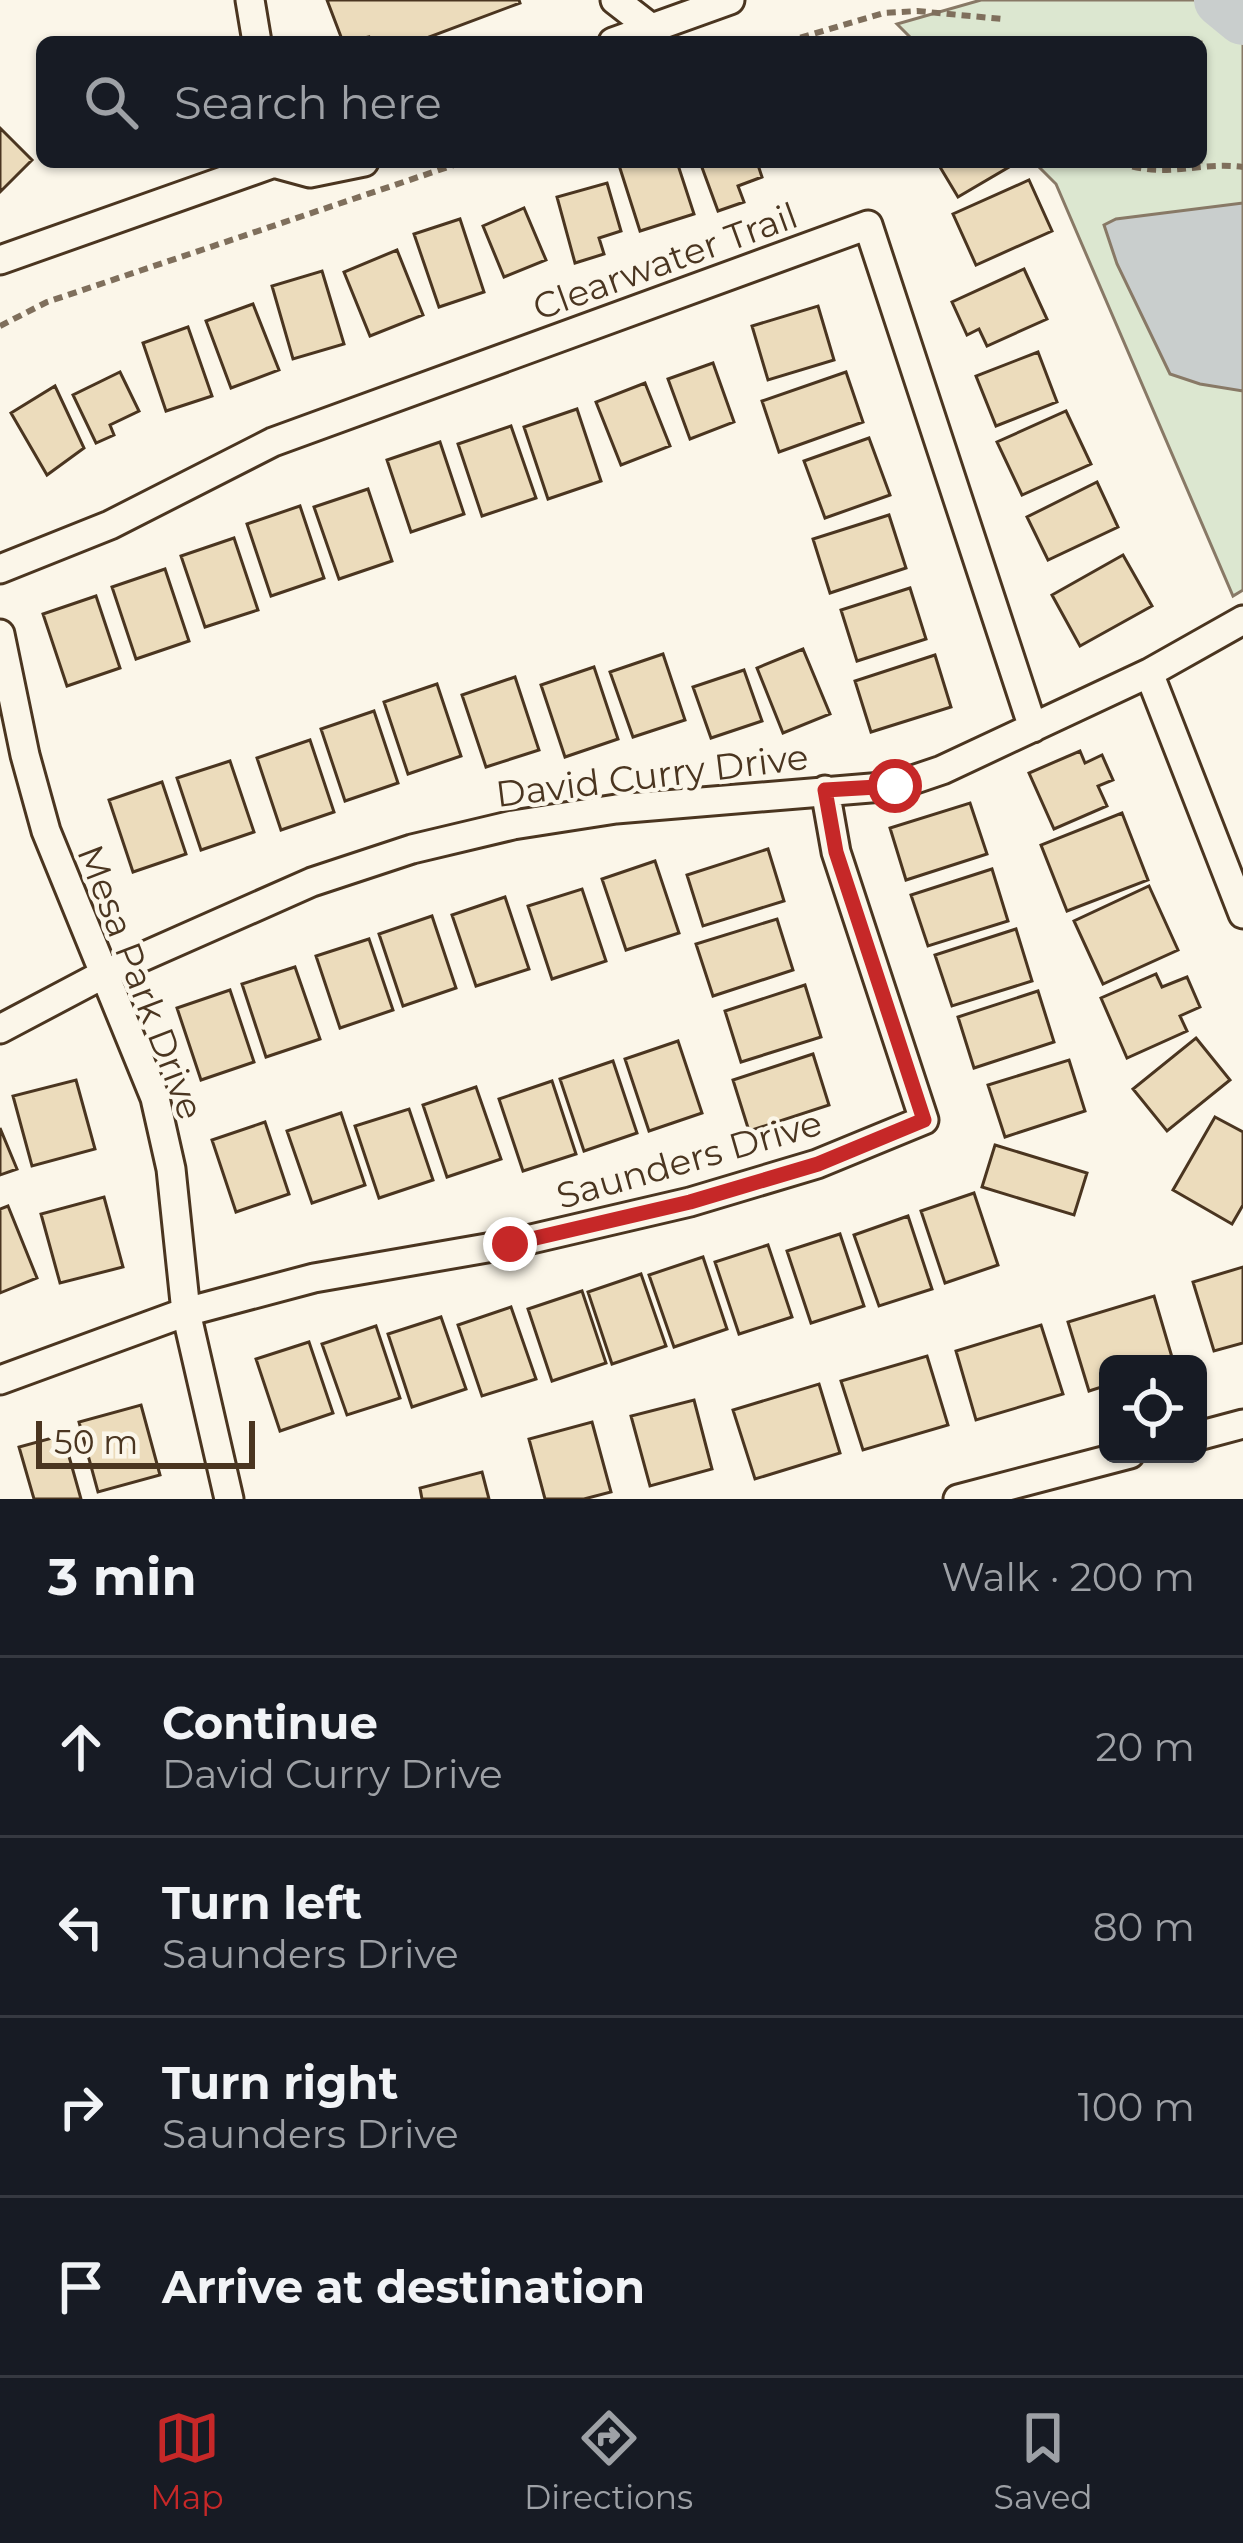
<!DOCTYPE html>
<html lang="en">
<head>
<meta charset="utf-8">
<style>
	:root { --surface:#171b24; --page:#242831; --text:#f1f3f6; --muted:#9ea1a6; --line:#363941; --accent:#c62828 }
	body { margin:0; font-family:Montserrat,sans-serif; background:var(--page); color:var(--text) }
	.controls { position:absolute; right:36px; bottom:36px; display:grid; overflow:hidden; border-radius:18px; box-shadow:0 3px 9px #0004 }
	.controls button { width:108px; height:108px; display:grid; place-items:center; padding:0; border:0; border-bottom:3px solid var(--line); background:var(--surface); color:var(--text); font:60px sans-serif }
	.scale { position:absolute; left:36px; bottom:30px; width:219px; box-sizing:border-box; padding-left:12px; border:6px solid #4a3520; border-top:0; font-size:33px; line-height:42px; white-space:nowrap; color:#4a3520; -webkit-text-stroke:9px #fbf6e9; paint-order:stroke }
	.stop { position:absolute; width:36px; height:36px; margin:-27px; border:9px solid #c62828; border-radius:50%; background:#fff }
	.stop.end { background:#c62828; border-color:#fff; box-shadow:0 3px 12px #0008 }
	.list { margin:0; padding:0; list-style:none }
	h2 { display:flex; justify-content:space-between; align-items:center; height:156px; margin:0; padding:0 48px; font-size:51px }
	h2 small { font-size:39px; font-weight:400; color:var(--muted) }
	.list li { display:grid; grid-template-columns:78px 1fr auto; gap:36px; align-items:center; box-sizing:border-box; height:180px; padding:0 48px; border-top:3px solid var(--line) }
	.list b { display:block; font-size:45px; white-space:nowrap }
	.list p { margin:0; font-size:39px; white-space:nowrap; color:var(--muted) }
	.list em { font-size:39px; font-style:normal; color:var(--muted) }
	.icon { flex:none; width:66px; height:66px; fill:none; stroke:currentColor; stroke-width:2; stroke-linecap:round; stroke-linejoin:round }
	.map { position:relative; flex:none; width:1243px; height:1499px; overflow:hidden }
	.search { position:absolute; background:var(--surface); box-shadow:0 3px 9px #0004; left:36px; right:36px; top:36px; height:132px; display:flex; align-items:center; gap:30px; box-sizing:border-box; padding:0 42px; border-radius:18px; color:var(--muted); font-size:45px }
	.sheet { height:876px; background:var(--surface) }
	nav { display:flex; justify-content:space-around; align-items:center; box-sizing:border-box; height:168px; border-top:3px solid var(--line); background:var(--surface); font-size:33px; color:var(--muted) }
	nav a { display:grid; justify-items:center; gap:6px }
	nav .on { color:var(--accent) }
	.map>svg:first-child { display:block }
</style>
</head>
<body>
<div class="map">
<svg width="1243" height="1499" viewBox="0 0 1243 1499">
	<rect width="100%" height="100%" fill="#fbf6e9"/>
	<path fill="#dce7d0" stroke="#887966" stroke-width="3" d="M 981,0 L 1243,0 L 1243,590 L 1233,596 L 1056,184 L 1034,162 L 1201,162 L 1201,42 L 915,42 L 897,24 Z"/>
	<path fill="#c9cecd" stroke="#887966" stroke-width="3" d="M 1243,203 L 1243,391 L 1200,384 L 1170,374 L 1117,264 L 1104,225 L 1116,219 Z"/>
	<g fill="none" stroke-linecap="round" stroke-linejoin="round">
		<path stroke="#c9cecd" stroke-width="54" d="M 1221,0 L 1243,18"/>
	</g>
	<path fill="#ecdcbc" stroke="#4a3520" stroke-width="3" d="M 327,0 L 519,0 L 520,3 L 416,42 L 371,42 L 369,37 L 343,42 Z
		M 0,128 L 32,160 L 0,192 Z
		M 618,162 L 677,162 L 694,214 L 640,231 Z
		M 700,162 L 757,162 L 762,177 L 738,186 L 744,202 L 718,211 Z
		M 937,162 L 1005,162 L 1009,167 L 958,197 Z
		M 1029,180 L 1052,231 L 976,265 L 953,214 Z
		M 607,183 L 621,231 L 599,238 L 604,254 L 575,263 L 557,197 Z
		M 524,208 L 546,260 L 504,277 L 483,226 Z
		M 460,219 L 484,292 L 439,307 L 414,234 Z
		M 397,250 L 423,315 L 370,336 L 344,272 Z
		M 1024,269 L 1047,319 L 987,346 L 979,329 L 967,335 L 952,302 Z
		M 322,271 L 344,344 L 293,359 L 272,286 Z
		M 253,304 L 279,370 L 231,388 L 206,321 Z
		M 818,306 L 834,360 L 768,380 L 752,326 Z
		M 188,327 L 212,396 L 166,411 L 143,343 Z
		M 1038,352 L 1057,402 L 996,426 L 976,376 Z
		M 713,363 L 734,422 L 690,439 L 668,379 Z
		M 120,372 L 139,411 L 110,425 L 114,435 L 96,443 L 73,395 Z
		M 846,372 L 863,422 L 779,452 L 762,401 Z
		M 645,383 L 670,446 L 621,465 L 596,402 Z
		M 55,386 L 84,448 L 47,475 L 11,413 Z
		M 577,409 L 601,481 L 548,499 L 524,427 Z
		M 1066,411 L 1091,464 L 1022,495 L 997,442 Z
		M 511,426 L 536,498 L 482,516 L 458,444 Z
		M 869,438 L 890,495 L 825,518 L 804,461 Z
		M 440,442 L 464,514 L 411,532 L 387,460 Z
		M 1097,482 L 1118,527 L 1048,560 L 1027,517 Z
		M 368,489 L 392,561 L 339,579 L 314,507 Z
		M 300,506 L 324,578 L 271,596 L 247,524 Z
		M 889,515 L 906,568 L 830,593 L 813,539 Z
		M 234,538 L 258,610 L 205,627 L 181,556 Z
		M 1123,555 L 1152,606 L 1080,646 L 1052,595 Z
		M 165,569 L 189,641 L 136,659 L 112,587 Z
		M 910,588 L 926,639 L 857,661 L 841,610 Z
		M 96,596 L 120,668 L 67,686 L 43,614 Z
		M 803,649 L 830,714 L 783,733 L 757,668 Z
		M 663,654 L 685,720 L 633,737 L 610,672 Z
		M 935,655 L 951,707 L 871,732 L 855,681 Z
		M 594,667 L 618,739 L 565,757 L 541,685 Z
		M 744,670 L 762,721 L 711,738 L 693,687 Z
		M 515,677 L 539,750 L 486,767 L 462,695 Z
		M 437,684 L 461,756 L 408,774 L 384,702 Z
		M 374,711 L 398,783 L 345,801 L 321,729 Z
		M 310,740 L 334,812 L 281,830 L 257,758 Z
		M 1080,751 L 1085,763 L 1102,755 L 1113,780 L 1098,786 L 1107,806 L 1054,829 L 1029,773 Z
		M 230,761 L 254,832 L 201,850 L 177,778 Z
		M 162,782 L 186,854 L 133,872 L 109,800 Z
		M 970,803 L 987,854 L 906,880 L 890,828 Z
		M 1122,813 L 1148,880 L 1067,911 L 1041,845 Z
		M 768,849 L 784,901 L 703,926 L 687,875 Z
		M 655,861 L 679,933 L 626,950 L 602,879 Z
		M 992,869 L 1008,921 L 928,946 L 911,895 Z
		M 1149,886 L 1178,950 L 1103,984 L 1074,921 Z
		M 582,889 L 606,961 L 552,979 L 528,906 Z
		M 505,897 L 529,969 L 476,986 L 452,915 Z
		M 432,916 L 456,988 L 403,1006 L 379,934 Z
		M 777,919 L 793,970 L 713,996 L 696,944 Z
		M 1016,929 L 1032,981 L 952,1006 L 935,955 Z
		M 369,939 L 393,1010 L 340,1028 L 316,956 Z
		M 295,967 L 320,1039 L 266,1057 L 242,984 Z
		M 1156,974 L 1162,987 L 1187,977 L 1200,1007 L 1180,1016 L 1187,1031 L 1127,1058 L 1101,998 Z
		M 805,985 L 821,1037 L 741,1062 L 725,1011 Z
		M 230,990 L 254,1062 L 201,1080 L 177,1008 Z
		M 1038,991 L 1054,1042 L 974,1068 L 958,1017 Z
		M 1196,1038 L 1230,1080 L 1167,1131 L 1133,1089 Z
		M 678,1041 L 702,1113 L 649,1131 L 625,1059 Z
		M 813,1054 L 829,1105 L 749,1131 L 733,1080 Z
		M 1069,1060 L 1085,1111 L 1005,1137 L 988,1085 Z
		M 613,1061 L 637,1133 L 584,1151 L 560,1079 Z
		M 76,1080 L 95,1149 L 32,1166 L 13,1096 Z
		M 552,1081 L 576,1154 L 523,1171 L 499,1099 Z
		M 476,1087 L 501,1159 L 447,1177 L 423,1105 Z
		M 409,1109 L 433,1180 L 379,1198 L 355,1126 Z
		M 341,1113 L 365,1185 L 312,1203 L 287,1131 Z
		M 1215,1117 L 1243,1132 L 1243,1205 L 1232,1224 L 1173,1190 Z
		M 265,1122 L 289,1194 L 236,1212 L 212,1140 Z
		M 0,1128 L 17,1169 L 0,1175 Z
		M 995,1145 L 1087,1173 L 1074,1215 L 982,1187 Z
		M 974,1193 L 998,1265 L 945,1283 L 921,1211 Z
		M 104,1197 L 123,1267 L 60,1283 L 41,1214 Z
		M 8,1206 L 37,1278 L 0,1293 L 0,1209 Z
		M 908,1216 L 932,1289 L 879,1306 L 854,1235 Z
		M 840,1234 L 864,1306 L 811,1323 L 787,1251 Z
		M 768,1245 L 792,1317 L 739,1334 L 715,1262 Z
		M 703,1257 L 727,1329 L 674,1347 L 649,1275 Z
		M 1243,1267 L 1243,1343 L 1214,1351 L 1193,1282 Z
		M 641,1274 L 666,1346 L 612,1364 L 588,1292 Z
		M 582,1291 L 606,1363 L 552,1381 L 528,1309 Z
		M 1154,1296 L 1174,1364 L 1108,1364 L 1108,1385 L 1089,1391 L 1068,1322 Z
		M 511,1307 L 536,1379 L 482,1396 L 458,1325 Z
		M 441,1317 L 466,1389 L 412,1407 L 388,1334 Z
		M 1041,1325 L 1063,1394 L 976,1420 L 956,1351 Z
		M 376,1326 L 400,1398 L 347,1415 L 322,1344 Z
		M 309,1342 L 333,1413 L 280,1431 L 256,1359 Z
		M 927,1356 L 948,1425 L 863,1450 L 841,1381 Z
		M 819,1384 L 840,1453 L 755,1479 L 733,1410 Z
		M 694,1400 L 712,1469 L 650,1486 L 631,1416 Z
		M 141,1405 L 160,1475 L 98,1492 L 79,1422 Z
		M 592,1422 L 611,1492 L 584,1499 L 545,1499 L 529,1439 Z
		M 63,1435 L 81,1499 L 34,1499 L 19,1447 Z
		M 482,1472 L 489,1499 L 422,1499 L 420,1488 Z"/>
	<g fill="none" stroke-linecap="round" stroke-linejoin="round">
		<defs>
			<path id="street" d="M 250,0 L 257,42
				M 615,0 L 651,28
				M 613,42 L 730,0
				M 277,164 L 310,173 L 364,162
				M 0,260 L 277,162
				M 0,569 L 110,525 L 273,442 L 868,225 L 1033,728
				M 0,634 L 25,755 L 46,831 L 155,1098 L 171,1169 L 186,1312 L 229,1499
				M 1149,673 L 1243,914
				M 0,1029 L 104,974 L 312,882 L 412,849 L 513,825 L 616,809 L 895,786 L 942,770 L 1149,673 L 1243,620
				M 0,1380 L 186,1312 L 314,1278 L 510,1244 L 690,1202 L 817,1164 L 924,1120 L 836,852 L 825,790
				M 1198,1436 L 1243,1424
				M 958,1499 L 1130,1454"/>
		</defs>
		<use href="#street" stroke="#4a3520" stroke-width="33"/>
		<path stroke="#7f6f5c" stroke-width="6" stroke-dasharray="9 6" stroke-linecap="butt" d="M 786,42 L 884,13 L 917,11 L 1002,19
			M 1118,162 C 1166,180 1196,161 1243,167
			M 0,326 L 47,302 L 463,162"/>
		<use href="#street" stroke="#fbf6e9" stroke-width="27"/>
	</g>
	<g fill="none" stroke-linecap="round" stroke-linejoin="round">
		<path stroke="#c62828" stroke-width="15" d="M 510,1244 L 690,1202 L 818,1164 L 924,1120 L 836,852 L 825,790 L 895,786"/>
	</g>
	<g text-anchor="middle" dominant-baseline="central" stroke-width="9" stroke-linejoin="round" paint-order="stroke">
		<g font-size="36" fill="#4a3520" stroke="#fbf6e9">
			<text transform="translate(665 261) rotate(-20)">Clearwater Trail</text>
			<text transform="translate(652 775) rotate(-7)">David Curry Drive</text>
			<text transform="translate(141 982) rotate(69)">Mesa Park Drive</text>
			<text transform="translate(689 1159) rotate(-16)">Saunders Drive</text>
		</g>
	</g>
</svg>
<div class="controls">
<button><svg class="icon" aria-label="locate" viewBox="0 0 24 24"><circle cx="12" cy="12" r="6"/><path d="M12 2v4M12 18v4M2 12h4M18 12h4"/></svg></button>
</div>
<div class="scale">50 m</div>
<div class="stop" style="left:895px;top:786px"></div>
<div class="stop end" style="left:510px;top:1244px"></div>
<div class="search"><svg class="icon" aria-label="search" viewBox="0 0 24 24"><circle cx="10" cy="10" r="6"/><path d="M15 15l6 6"/></svg>Search here</div>
</div>
<section class="sheet">
<h2>3 min<small>Walk · 200 m</small></h2>
<ul class="list">
<li><svg class="icon" aria-label="ahead" viewBox="0 0 24 24"><path d="M12 20V5M6 11l6-6 6 6"/></svg><div><b>Continue</b><p>David Curry Drive</p></div><em>20 m</em></li>
<li><svg class="icon" aria-label="left" viewBox="0 0 24 24"><path d="M17 20v-9H6M10 6l-5 5 5 5"/></svg><div><b>Turn left</b><p>Saunders Drive</p></div><em>80 m</em></li>
<li><svg class="icon" aria-label="right" viewBox="0 0 24 24"><path d="M7 20v-9h11M14 6l5 5-5 5"/></svg><div><b>Turn right</b><p>Saunders Drive</p></div><em>100 m</em></li>
<li><svg class="icon" aria-label="arrive" viewBox="0 0 24 24"><path d="M6 21V4h12l-3 4 3 4H6"/></svg><div><b>Arrive at destination</b></div></li>
</ul>
</section>
<nav>
<a class="on"><svg class="icon" aria-label="map" viewBox="0 0 24 24"><path d="M3 6l6-2 6 2 6-2v14l-6 2-6-2-6 2zM9 4v14M15 6v14"/></svg>Map</a>
<a><svg class="icon" aria-label="directions" viewBox="0 0 24 24"><path d="M12 3l9 9-9 9-9-9zM9 14v-3h6M13 9l2 2-2 2"/></svg>Directions</a>
<a><svg class="icon" aria-label="saved" viewBox="0 0 24 24"><path d="M7 4h10v16l-5-4-5 4z"/></svg>Saved</a>
</nav>
</body>
</html>
